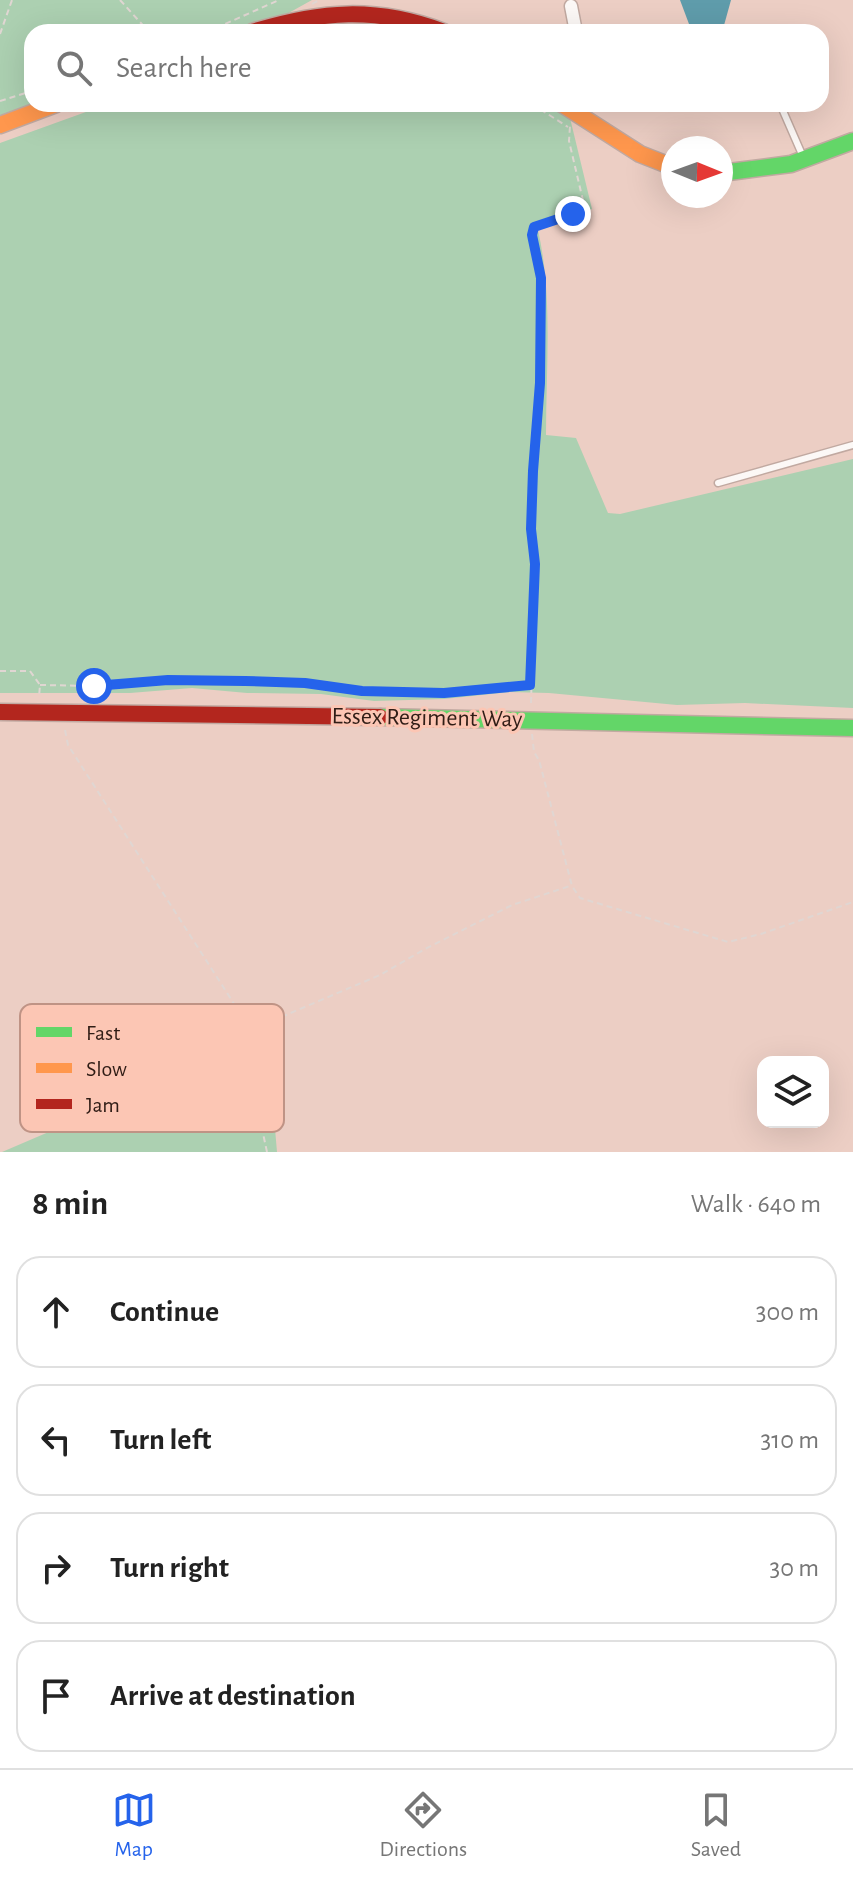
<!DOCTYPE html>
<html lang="en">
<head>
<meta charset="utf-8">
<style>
	:root { --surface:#fff; --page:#f2f2f2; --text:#222; --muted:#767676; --line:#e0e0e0; --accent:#2563eb }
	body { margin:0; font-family:"Alegreya Sans",sans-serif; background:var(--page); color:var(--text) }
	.controls { position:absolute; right:24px; bottom:24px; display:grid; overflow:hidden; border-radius:16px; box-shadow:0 8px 32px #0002 }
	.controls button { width:72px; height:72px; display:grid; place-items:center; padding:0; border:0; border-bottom:2px solid var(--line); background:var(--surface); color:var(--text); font:40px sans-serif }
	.compass { position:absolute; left:661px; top:136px; width:72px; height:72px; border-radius:50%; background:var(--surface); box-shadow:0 8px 32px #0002; rotate:91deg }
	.stop { position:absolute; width:24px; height:24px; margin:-18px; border:6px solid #2563eb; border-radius:50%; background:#fff }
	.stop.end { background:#2563eb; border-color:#fff; box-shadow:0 2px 8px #0008 }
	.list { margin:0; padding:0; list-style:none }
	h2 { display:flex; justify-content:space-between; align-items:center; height:104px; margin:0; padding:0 32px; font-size:34px }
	h2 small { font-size:26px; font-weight:400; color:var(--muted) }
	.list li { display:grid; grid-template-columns:52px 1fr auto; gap:24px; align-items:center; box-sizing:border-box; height:112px; margin:0 16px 16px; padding:0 16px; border:2px solid var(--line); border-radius:24px }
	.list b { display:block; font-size:30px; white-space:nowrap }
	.list em { font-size:26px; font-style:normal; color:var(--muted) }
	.icon { flex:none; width:44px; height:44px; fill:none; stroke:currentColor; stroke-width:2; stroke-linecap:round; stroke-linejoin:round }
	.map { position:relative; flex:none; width:853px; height:1152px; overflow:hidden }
	.search { position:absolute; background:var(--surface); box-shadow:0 8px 32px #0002; left:24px; right:24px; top:24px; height:88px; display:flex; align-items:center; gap:20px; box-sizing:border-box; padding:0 28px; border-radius:24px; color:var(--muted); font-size:30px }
	.sheet { height:616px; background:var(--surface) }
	nav { display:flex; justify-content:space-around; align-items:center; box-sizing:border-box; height:112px; border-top:2px solid var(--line); background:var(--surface); font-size:22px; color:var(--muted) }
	nav a { display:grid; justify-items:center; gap:4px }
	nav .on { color:var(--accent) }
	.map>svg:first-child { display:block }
</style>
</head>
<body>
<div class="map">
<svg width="853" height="1152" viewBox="0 0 853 1152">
	<rect width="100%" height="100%" fill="#eccec4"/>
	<path fill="#acd0b1" d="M 0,0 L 312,0 L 285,15 L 238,32 L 32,32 L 32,104 L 40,104 L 0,119 Z
		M 108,104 L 544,104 L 570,118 L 592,209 L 538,230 C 553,296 546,368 546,435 L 576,438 L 608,513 L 620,514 L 853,459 L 853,708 L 745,703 L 677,705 L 549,693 L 510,692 L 444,699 L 374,701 L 321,694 L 247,693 L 192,688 L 130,693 L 0,693 L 0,143 Z
		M 233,1053 L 253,1054 L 274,1117 L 277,1152 L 2,1152 Z"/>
	<path fill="#5f9cab" d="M 680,0 L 731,0 L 723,29 L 721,32 L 692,32 Z"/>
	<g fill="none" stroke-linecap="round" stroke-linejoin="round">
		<defs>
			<path id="lane" d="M 780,104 L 804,159
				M 718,483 L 853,445"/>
			<path id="street" d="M 571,6 L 576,32"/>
			<path id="fast" d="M 721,173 L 791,164 L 853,141
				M 380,717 L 853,728"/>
			<path id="slow" d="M 562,104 L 640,154 L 673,167
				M 0,125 L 56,104"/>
			<path id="jam" d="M 252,32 C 320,11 376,6 444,32
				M 0,712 L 380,717"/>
		</defs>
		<use href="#lane" stroke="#c1a9a1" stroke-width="9"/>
		<use href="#street" stroke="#c1a9a1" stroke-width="15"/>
		<use href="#fast" stroke="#c1a9a1" stroke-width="19"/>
		<use href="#slow" stroke="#c1a9a1" stroke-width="19"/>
		<use href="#jam" stroke="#c1a9a1" stroke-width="19"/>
		<path stroke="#e0d6d2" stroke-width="2" stroke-dasharray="6 4" stroke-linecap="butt" d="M 120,0 L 149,32
			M 312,4 L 319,0
			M 207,32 L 279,0
			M 0,34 L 12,0
			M 0,101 L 32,91
			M 532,104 L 568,127
			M 0,671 L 30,671 L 40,685 L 39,697
			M 40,685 L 94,686 L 168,680 L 245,681 L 305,683 L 362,691 L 444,693 L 529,685
			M 531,703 L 535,564 L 531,529 L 540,383 L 541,278 L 532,235 L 534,227 L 585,209 L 569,141 L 570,126
			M 65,730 L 68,745 L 247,1024 L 252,1028
			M 532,734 L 534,752 L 539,760 L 572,886 L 580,898 L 728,942 L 761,934 L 853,902
			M 267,1152 L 258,1110 L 244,1080 L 243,1052 L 253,1029 L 380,975 L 425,949 L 512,905 L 570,886"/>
		<use href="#lane" stroke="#fcf8f6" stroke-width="6"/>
		<use href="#street" stroke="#fcf8f6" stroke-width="12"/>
		<use href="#fast" stroke="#63d668" stroke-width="16"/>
		<use href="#slow" stroke="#ff974d" stroke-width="16"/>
		<use href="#jam" stroke="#b3261e" stroke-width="16"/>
	</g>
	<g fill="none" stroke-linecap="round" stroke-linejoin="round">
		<path stroke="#2563eb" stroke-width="10" d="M 94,686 L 168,680 L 245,681 L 305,683 L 362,691 L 444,693 L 530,685 L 535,564 L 531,529 L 533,471 L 540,383 L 541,278 L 532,235 L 534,227 L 573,214"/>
	</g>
	<g text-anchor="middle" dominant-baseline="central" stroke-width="6" stroke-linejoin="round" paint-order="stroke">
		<g font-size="24" fill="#301d16" stroke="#fcc6b4">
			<text transform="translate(427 718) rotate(1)">Essex Regiment Way</text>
		</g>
	</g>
	<rect x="20" y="1004" width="264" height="128" rx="12" fill="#fcc6b4" stroke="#bf9385" stroke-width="2"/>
	<rect x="36" y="1027" width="36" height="10" fill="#63d668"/>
	<rect x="36" y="1063" width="36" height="10" fill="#ff974d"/>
	<rect x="36" y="1099" width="36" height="10" fill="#b3261e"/>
	<g font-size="22" fill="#301d16">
		<text x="86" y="1040">Fast</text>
		<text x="86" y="1076">Slow</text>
		<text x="86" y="1112">Jam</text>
	</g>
</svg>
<div class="controls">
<button><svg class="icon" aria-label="layers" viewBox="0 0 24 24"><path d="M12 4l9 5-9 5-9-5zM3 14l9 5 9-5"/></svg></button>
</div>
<svg class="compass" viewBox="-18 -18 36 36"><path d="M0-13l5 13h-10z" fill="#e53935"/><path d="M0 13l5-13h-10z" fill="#767676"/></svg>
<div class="stop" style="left:94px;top:686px"></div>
<div class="stop end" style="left:573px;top:214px"></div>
<div class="search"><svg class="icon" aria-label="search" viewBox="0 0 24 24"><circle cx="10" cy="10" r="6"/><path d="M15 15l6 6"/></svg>Search here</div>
</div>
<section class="sheet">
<h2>8 min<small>Walk · 640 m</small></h2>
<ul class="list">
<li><svg class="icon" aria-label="ahead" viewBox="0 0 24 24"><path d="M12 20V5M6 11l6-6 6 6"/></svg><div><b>Continue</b></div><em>300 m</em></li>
<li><svg class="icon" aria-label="left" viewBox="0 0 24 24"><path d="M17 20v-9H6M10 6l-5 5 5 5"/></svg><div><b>Turn left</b></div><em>310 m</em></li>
<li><svg class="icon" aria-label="right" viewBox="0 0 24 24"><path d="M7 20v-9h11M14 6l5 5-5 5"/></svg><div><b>Turn right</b></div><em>30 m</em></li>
<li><svg class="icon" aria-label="arrive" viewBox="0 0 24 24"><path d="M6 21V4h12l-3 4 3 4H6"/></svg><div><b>Arrive at destination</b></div></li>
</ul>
</section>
<nav>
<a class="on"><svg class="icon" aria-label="map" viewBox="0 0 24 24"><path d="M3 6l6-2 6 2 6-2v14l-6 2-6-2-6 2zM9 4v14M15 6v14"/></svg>Map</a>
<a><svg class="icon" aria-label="directions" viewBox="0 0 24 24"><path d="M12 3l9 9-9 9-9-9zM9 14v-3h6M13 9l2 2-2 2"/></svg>Directions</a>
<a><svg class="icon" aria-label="saved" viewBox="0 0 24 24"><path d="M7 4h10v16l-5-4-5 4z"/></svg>Saved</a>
</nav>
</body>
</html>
